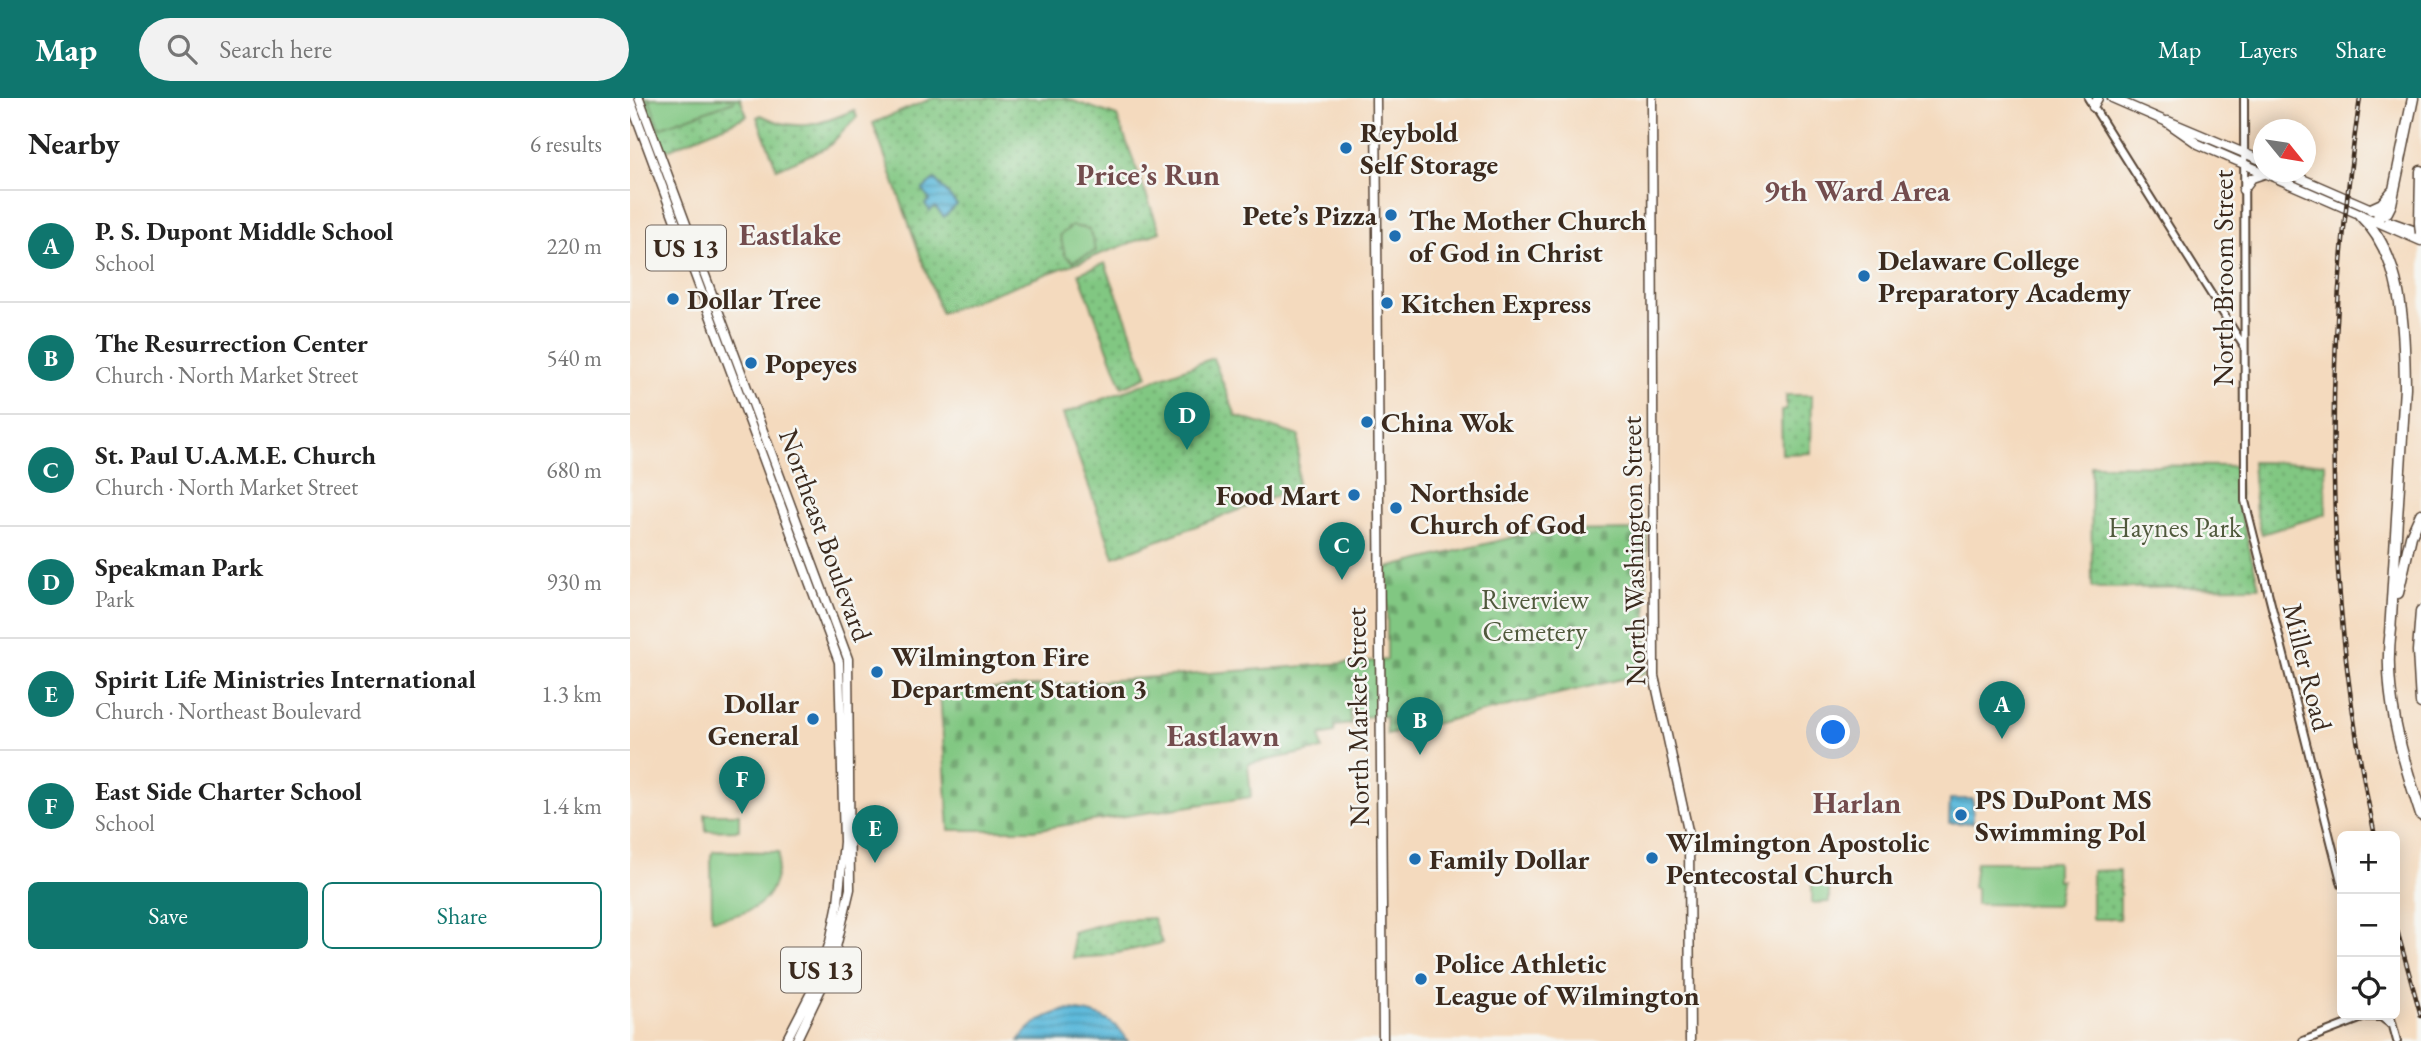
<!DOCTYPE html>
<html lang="en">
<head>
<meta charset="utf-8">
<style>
	:root { --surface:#fff; --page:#f2f2f2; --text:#222; --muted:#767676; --line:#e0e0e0; --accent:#0f766e }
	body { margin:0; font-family:"EB Garamond",serif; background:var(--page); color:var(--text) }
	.controls { position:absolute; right:21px; bottom:21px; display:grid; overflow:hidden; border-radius:10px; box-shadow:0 4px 18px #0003 }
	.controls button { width:63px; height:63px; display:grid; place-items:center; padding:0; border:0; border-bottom:2px solid var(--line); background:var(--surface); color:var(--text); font:35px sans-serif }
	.compass { position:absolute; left:1623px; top:21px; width:63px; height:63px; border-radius:50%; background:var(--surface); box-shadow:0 4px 18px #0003; rotate:120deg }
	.you { position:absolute; left:1204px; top:635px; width:24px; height:24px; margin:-18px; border:5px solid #fff; border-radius:50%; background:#1a73e8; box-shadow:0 0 0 10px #1a73e833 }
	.badge { display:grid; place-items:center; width:46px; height:46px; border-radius:50%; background:var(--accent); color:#fff; font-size:23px; font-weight:700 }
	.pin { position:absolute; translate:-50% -58px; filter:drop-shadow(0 2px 4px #0008) }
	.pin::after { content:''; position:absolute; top:37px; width:24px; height:21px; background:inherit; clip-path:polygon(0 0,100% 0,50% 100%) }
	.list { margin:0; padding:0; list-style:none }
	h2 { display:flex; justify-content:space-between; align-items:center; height:91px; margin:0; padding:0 28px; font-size:30px }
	h2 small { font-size:23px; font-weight:400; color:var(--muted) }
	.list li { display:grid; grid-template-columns:46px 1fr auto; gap:21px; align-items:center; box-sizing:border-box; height:112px; padding:0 28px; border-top:2px solid var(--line) }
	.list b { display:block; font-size:26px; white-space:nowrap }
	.list p { margin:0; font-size:23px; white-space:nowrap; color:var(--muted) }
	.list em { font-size:23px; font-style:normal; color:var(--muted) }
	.actions { display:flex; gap:14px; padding:21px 28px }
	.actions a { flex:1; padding:16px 0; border:2px solid var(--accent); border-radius:10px; text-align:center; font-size:24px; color:var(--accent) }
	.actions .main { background:var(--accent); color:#fff }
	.icon { flex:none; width:38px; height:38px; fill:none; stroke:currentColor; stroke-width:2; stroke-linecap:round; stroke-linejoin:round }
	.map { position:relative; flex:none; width:1791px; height:943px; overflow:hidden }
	header { display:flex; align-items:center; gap:42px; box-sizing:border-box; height:98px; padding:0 35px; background:var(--accent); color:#fff }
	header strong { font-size:33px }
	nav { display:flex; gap:38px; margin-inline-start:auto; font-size:24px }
	.search { width:490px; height:63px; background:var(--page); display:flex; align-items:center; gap:18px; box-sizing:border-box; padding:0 24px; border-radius:38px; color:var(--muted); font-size:26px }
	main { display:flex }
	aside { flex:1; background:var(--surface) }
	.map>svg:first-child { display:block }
</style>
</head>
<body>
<header>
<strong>Map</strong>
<div class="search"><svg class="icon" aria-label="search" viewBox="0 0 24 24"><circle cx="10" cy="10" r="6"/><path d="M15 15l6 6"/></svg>Search here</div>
<nav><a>Map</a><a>Layers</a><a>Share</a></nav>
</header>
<main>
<aside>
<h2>Nearby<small>6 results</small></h2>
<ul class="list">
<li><span class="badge">A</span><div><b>P. S. Dupont Middle School</b><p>School</p></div><em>220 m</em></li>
<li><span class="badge">B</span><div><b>The Resurrection Center</b><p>Church · North Market Street</p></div><em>540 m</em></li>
<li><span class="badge">C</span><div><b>St. Paul U.A.M.E. Church</b><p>Church · North Market Street</p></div><em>680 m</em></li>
<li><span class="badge">D</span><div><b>Speakman Park</b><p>Park</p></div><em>930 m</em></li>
<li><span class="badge">E</span><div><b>Spirit Life Ministries International</b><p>Church · Northeast Boulevard</p></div><em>1.3 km</em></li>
<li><span class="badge">F</span><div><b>East Side Charter School</b><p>School</p></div><em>1.4 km</em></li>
</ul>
<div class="actions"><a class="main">Save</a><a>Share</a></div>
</aside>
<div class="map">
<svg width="1791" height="943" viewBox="0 0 1791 943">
	<defs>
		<pattern id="cemetery-stones" width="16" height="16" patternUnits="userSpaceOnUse" patternTransform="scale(1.75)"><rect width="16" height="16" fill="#81c782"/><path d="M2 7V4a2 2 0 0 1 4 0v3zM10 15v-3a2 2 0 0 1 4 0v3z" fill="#6ba26a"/></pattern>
		<pattern id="park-dots" width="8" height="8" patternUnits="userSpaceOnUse" patternTransform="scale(1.75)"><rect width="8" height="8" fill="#81c782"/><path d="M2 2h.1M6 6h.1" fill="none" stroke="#6ba26a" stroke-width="1.8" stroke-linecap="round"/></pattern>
		<pattern id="water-rules" width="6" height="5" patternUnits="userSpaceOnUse" patternTransform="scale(1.75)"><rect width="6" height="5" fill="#5dbadb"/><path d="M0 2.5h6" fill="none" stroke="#4e97b1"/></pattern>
	</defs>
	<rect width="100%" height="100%" fill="#f6f6f2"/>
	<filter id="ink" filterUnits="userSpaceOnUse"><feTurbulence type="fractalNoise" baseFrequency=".0143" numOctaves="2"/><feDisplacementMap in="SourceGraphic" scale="14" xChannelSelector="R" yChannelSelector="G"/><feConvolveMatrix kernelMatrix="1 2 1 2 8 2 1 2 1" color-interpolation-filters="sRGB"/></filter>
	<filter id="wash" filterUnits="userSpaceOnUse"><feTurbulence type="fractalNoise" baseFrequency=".00686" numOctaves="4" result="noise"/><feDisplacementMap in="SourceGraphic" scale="28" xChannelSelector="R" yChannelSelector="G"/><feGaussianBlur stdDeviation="1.57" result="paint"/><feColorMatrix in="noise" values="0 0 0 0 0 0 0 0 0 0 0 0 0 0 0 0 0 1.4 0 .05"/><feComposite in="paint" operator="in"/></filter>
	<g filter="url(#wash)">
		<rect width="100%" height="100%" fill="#f4dabe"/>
		<path fill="url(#cemetery-stones)" stroke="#5e7850" stroke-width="2" d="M 1017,432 L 1016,575 L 757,637 L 756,618 L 726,619 L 725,606 L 720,607 L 721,626 L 705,628 L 704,635 L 690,638 L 692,651 L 618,666 L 621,699 L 403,732 L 319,732 L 310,595 L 757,562 L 757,470 L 908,433 Z"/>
		<path fill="url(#park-dots)" stroke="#5e7850" stroke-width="2" d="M 12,0 L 110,0 L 117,18 L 33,54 Z
			M 303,0 L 435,0 L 487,18 L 530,134 L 311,215 L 243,25 Z
			M 224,12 L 227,19 L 198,49 L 147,71 L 127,19 L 131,17 C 166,35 190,27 224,12 Z
			M 475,165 L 518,278 L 492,289 L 449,175 Z
			M 583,260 L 606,318 L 669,338 L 667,390 L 484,459 L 433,316 Z
			M 1156,297 L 1182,297 L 1181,355 L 1152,356 L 1151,312 L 1156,312 Z
			M 1622,364 L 1695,365 L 1696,416 L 1632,436 L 1626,414 Z
			M 1461,367 L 1607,368 L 1611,416 L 1629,489 L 1462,490 Z
			M 1490,772 L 1490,821 L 1462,821 L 1462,773 Z
			M 523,820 L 532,845 L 474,858 L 443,860 L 442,834 L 489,822 Z"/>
		<path fill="#81c782" stroke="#5e7850" stroke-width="2" d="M 19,0 L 105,0 L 104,3 L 29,30 Z
			M 442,128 L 459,131 L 466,153 L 443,163 L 435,157 L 430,137 Z
			M 75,716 L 109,716 L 109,732 L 76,733 Z
			M 84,753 L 149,754 C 148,801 128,817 82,821 L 81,757 Z
			M 1346,764 L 1427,764 L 1427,782 L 1431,782 L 1427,807 L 1346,806 L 1346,790 L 1343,789 Z
			M 1182,785 L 1199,785 L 1199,804 L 1182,805 Z"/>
		<path fill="url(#water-rules)" stroke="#4c727c" stroke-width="2" d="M 305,81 L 327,107 L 314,119 L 305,109 L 300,113 L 295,106 L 300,102 L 292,92 Z
			M 1320,701 L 1343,701 L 1343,725 L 1319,725 Z
			M 436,912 C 461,913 484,919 498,943 L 389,943 C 401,925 415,918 436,912 Z"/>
	</g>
	<g filter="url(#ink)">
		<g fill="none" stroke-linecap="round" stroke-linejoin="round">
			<defs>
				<path id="minor" d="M 1458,0 L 1613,247
					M 1614,0 L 1615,403 L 1712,787
					M 1760,917 L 1767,943
					M 1736,919 L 1751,919 L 1759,925
					M 1673,943 L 1740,917"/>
				<path id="major" d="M 9,0 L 218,561 L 220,791 L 201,870 L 166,943
					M 746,0 L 753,943
					M 1022,0 L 1024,578 L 1059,737 L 1060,943
					M 1482,0 L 1535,23 L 1568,46 L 1791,143
					M 0,2 L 209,564 L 214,744 L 208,805 L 200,844 L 187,883 L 156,943
					M 1463,9 L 1468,0
					M 1538,23 L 1633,63
					M 1656,74 L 1746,113
					M 1613,92 L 1622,80 L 1634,76
					M 1758,123 L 1791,135"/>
				<path id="highway" d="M 1741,111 L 1752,106 L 1762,94
					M 1730,117 C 1774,159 1774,232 1775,289 L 1760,535
					M 1748,119 L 1757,114 L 1761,106 L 1783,0
					M 1790,125 L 1791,73
					M 1768,495 L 1781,438 L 1791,416
					M 1791,513 L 1788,553 L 1791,605
					M 1761,531 C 1752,593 1772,659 1791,717"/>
			</defs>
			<use href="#minor" stroke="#574436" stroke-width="10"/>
			<use href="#major" stroke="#574436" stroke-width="11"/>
			<use href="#highway" stroke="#574436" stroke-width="13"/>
			<use href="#minor" stroke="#fff" stroke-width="6"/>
			<use href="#major" stroke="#fff" stroke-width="8"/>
			<use href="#highway" stroke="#fff" stroke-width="10"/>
			<defs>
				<path id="rail" d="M 1730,0 C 1693,249 1692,491 1745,738
					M 1765,825 L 1791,918"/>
			</defs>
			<use href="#rail" stroke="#3b2a1e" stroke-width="4.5"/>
			<use href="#rail" stroke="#f6f6f2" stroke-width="2" stroke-dasharray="5" stroke-linecap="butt"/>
			<defs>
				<path id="highway-bridge" d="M 1790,125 L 1791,135"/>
			</defs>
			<use href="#highway-bridge" stroke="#574436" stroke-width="13" stroke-linecap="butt"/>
			<use href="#highway-bridge" stroke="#fff" stroke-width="10"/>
		</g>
	</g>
	<g fill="#1f6fb2" stroke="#f6f6f2" stroke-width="2.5">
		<circle cx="716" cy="50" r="7"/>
		<circle cx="761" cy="117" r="7"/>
		<circle cx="765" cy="138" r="7"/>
		<circle cx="1234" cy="178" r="7"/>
		<circle cx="43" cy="201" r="7"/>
		<circle cx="757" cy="205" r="7"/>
		<circle cx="121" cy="265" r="7"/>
		<circle cx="737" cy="324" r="7"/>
		<circle cx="724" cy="397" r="7"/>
		<circle cx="766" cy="410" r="7"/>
		<circle cx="247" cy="574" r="7"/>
		<circle cx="183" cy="621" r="7"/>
		<circle cx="1331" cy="717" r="7"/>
		<circle cx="1022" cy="760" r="7"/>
		<circle cx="785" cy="761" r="7"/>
		<circle cx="791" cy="881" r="7"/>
	</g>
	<g text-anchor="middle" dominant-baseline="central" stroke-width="5" stroke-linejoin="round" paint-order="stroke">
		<g fill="#f6f6f2" stroke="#73675e" stroke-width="2">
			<rect x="16" y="127.5" width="80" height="45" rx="5"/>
			<rect x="151" y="849.5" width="80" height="45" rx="5"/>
		</g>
		<g font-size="26" font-weight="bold" fill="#3b2a1e">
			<text x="56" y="150">US 13</text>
			<text x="191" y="872">US 13</text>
		</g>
		<g font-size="28" font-weight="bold" fill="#3b2a1e" stroke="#f6f6f2" text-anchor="start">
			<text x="730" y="34">Reybold<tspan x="730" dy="32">Self Storage</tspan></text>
			<text x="747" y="117" text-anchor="end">Pete’s Pizza</text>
			<text x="779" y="122">The Mother Church<tspan x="779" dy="32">of God in Christ</tspan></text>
			<text x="1248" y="162">Delaware College<tspan x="1248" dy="32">Preparatory Academy</tspan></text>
			<text x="57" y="201">Dollar Tree</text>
			<text x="771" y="205">Kitchen Express</text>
			<text x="135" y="265">Popeyes</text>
			<text x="751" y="324">China Wok</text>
			<text x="780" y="394">Northside<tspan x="780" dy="32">Church of God</tspan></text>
			<text x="710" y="397" text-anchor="end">Food Mart</text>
			<text x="261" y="558">Wilmington Fire<tspan x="261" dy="32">Department Station 3</tspan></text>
			<text x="169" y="605" text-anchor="end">Dollar<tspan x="169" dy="32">General</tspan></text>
			<text x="1345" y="701">PS DuPont MS<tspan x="1345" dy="32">Swimming Pol</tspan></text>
			<text x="1036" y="744">Wilmington Apostolic<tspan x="1036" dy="32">Pentecostal Church</tspan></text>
			<text x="799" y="761">Family Dollar</text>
			<text x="805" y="865">Police Athletic<tspan x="805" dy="32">League of Wilmington</tspan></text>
		</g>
		<g font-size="28" fill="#3b2a1e" stroke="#f6f6f2">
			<text transform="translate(1593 180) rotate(-90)">North Broom Street</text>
			<text transform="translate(196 437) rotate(70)">Northeast Boulevard</text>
			<text transform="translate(1003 453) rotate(-91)">North Washington Street</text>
			<text transform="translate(1678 569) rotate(76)">Miller Road</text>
			<text transform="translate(727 619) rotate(-91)">North Market Street</text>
		</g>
		<g font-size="28" fill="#50593c" stroke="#f6f6f2">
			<text x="1545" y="429">Haynes Park</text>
			<text x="905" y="501">Riverview<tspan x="905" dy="32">Cemetery</tspan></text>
		</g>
		<g font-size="30" font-weight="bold" fill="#734c4d" stroke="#f6f6f2">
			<text x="518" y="76">Price’s Run</text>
			<text x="1227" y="92">9th Ward Area</text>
			<text x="160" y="136">Eastlake</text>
			<text x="593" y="637">Eastlawn</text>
			<text x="1227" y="704">Harlan</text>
		</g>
	</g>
</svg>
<div class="controls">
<button>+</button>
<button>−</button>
<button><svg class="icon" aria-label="locate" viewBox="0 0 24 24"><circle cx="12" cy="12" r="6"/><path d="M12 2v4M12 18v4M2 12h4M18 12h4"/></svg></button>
</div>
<svg class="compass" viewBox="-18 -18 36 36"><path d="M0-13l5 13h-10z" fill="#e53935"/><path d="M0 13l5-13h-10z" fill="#767676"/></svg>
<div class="you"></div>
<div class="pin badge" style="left:1372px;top:641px">A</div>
<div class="pin badge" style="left:790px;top:657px">B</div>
<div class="pin badge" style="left:712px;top:482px">C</div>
<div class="pin badge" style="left:557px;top:352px">D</div>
<div class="pin badge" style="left:245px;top:765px">E</div>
<div class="pin badge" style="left:112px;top:716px">F</div>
</div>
</main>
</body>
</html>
